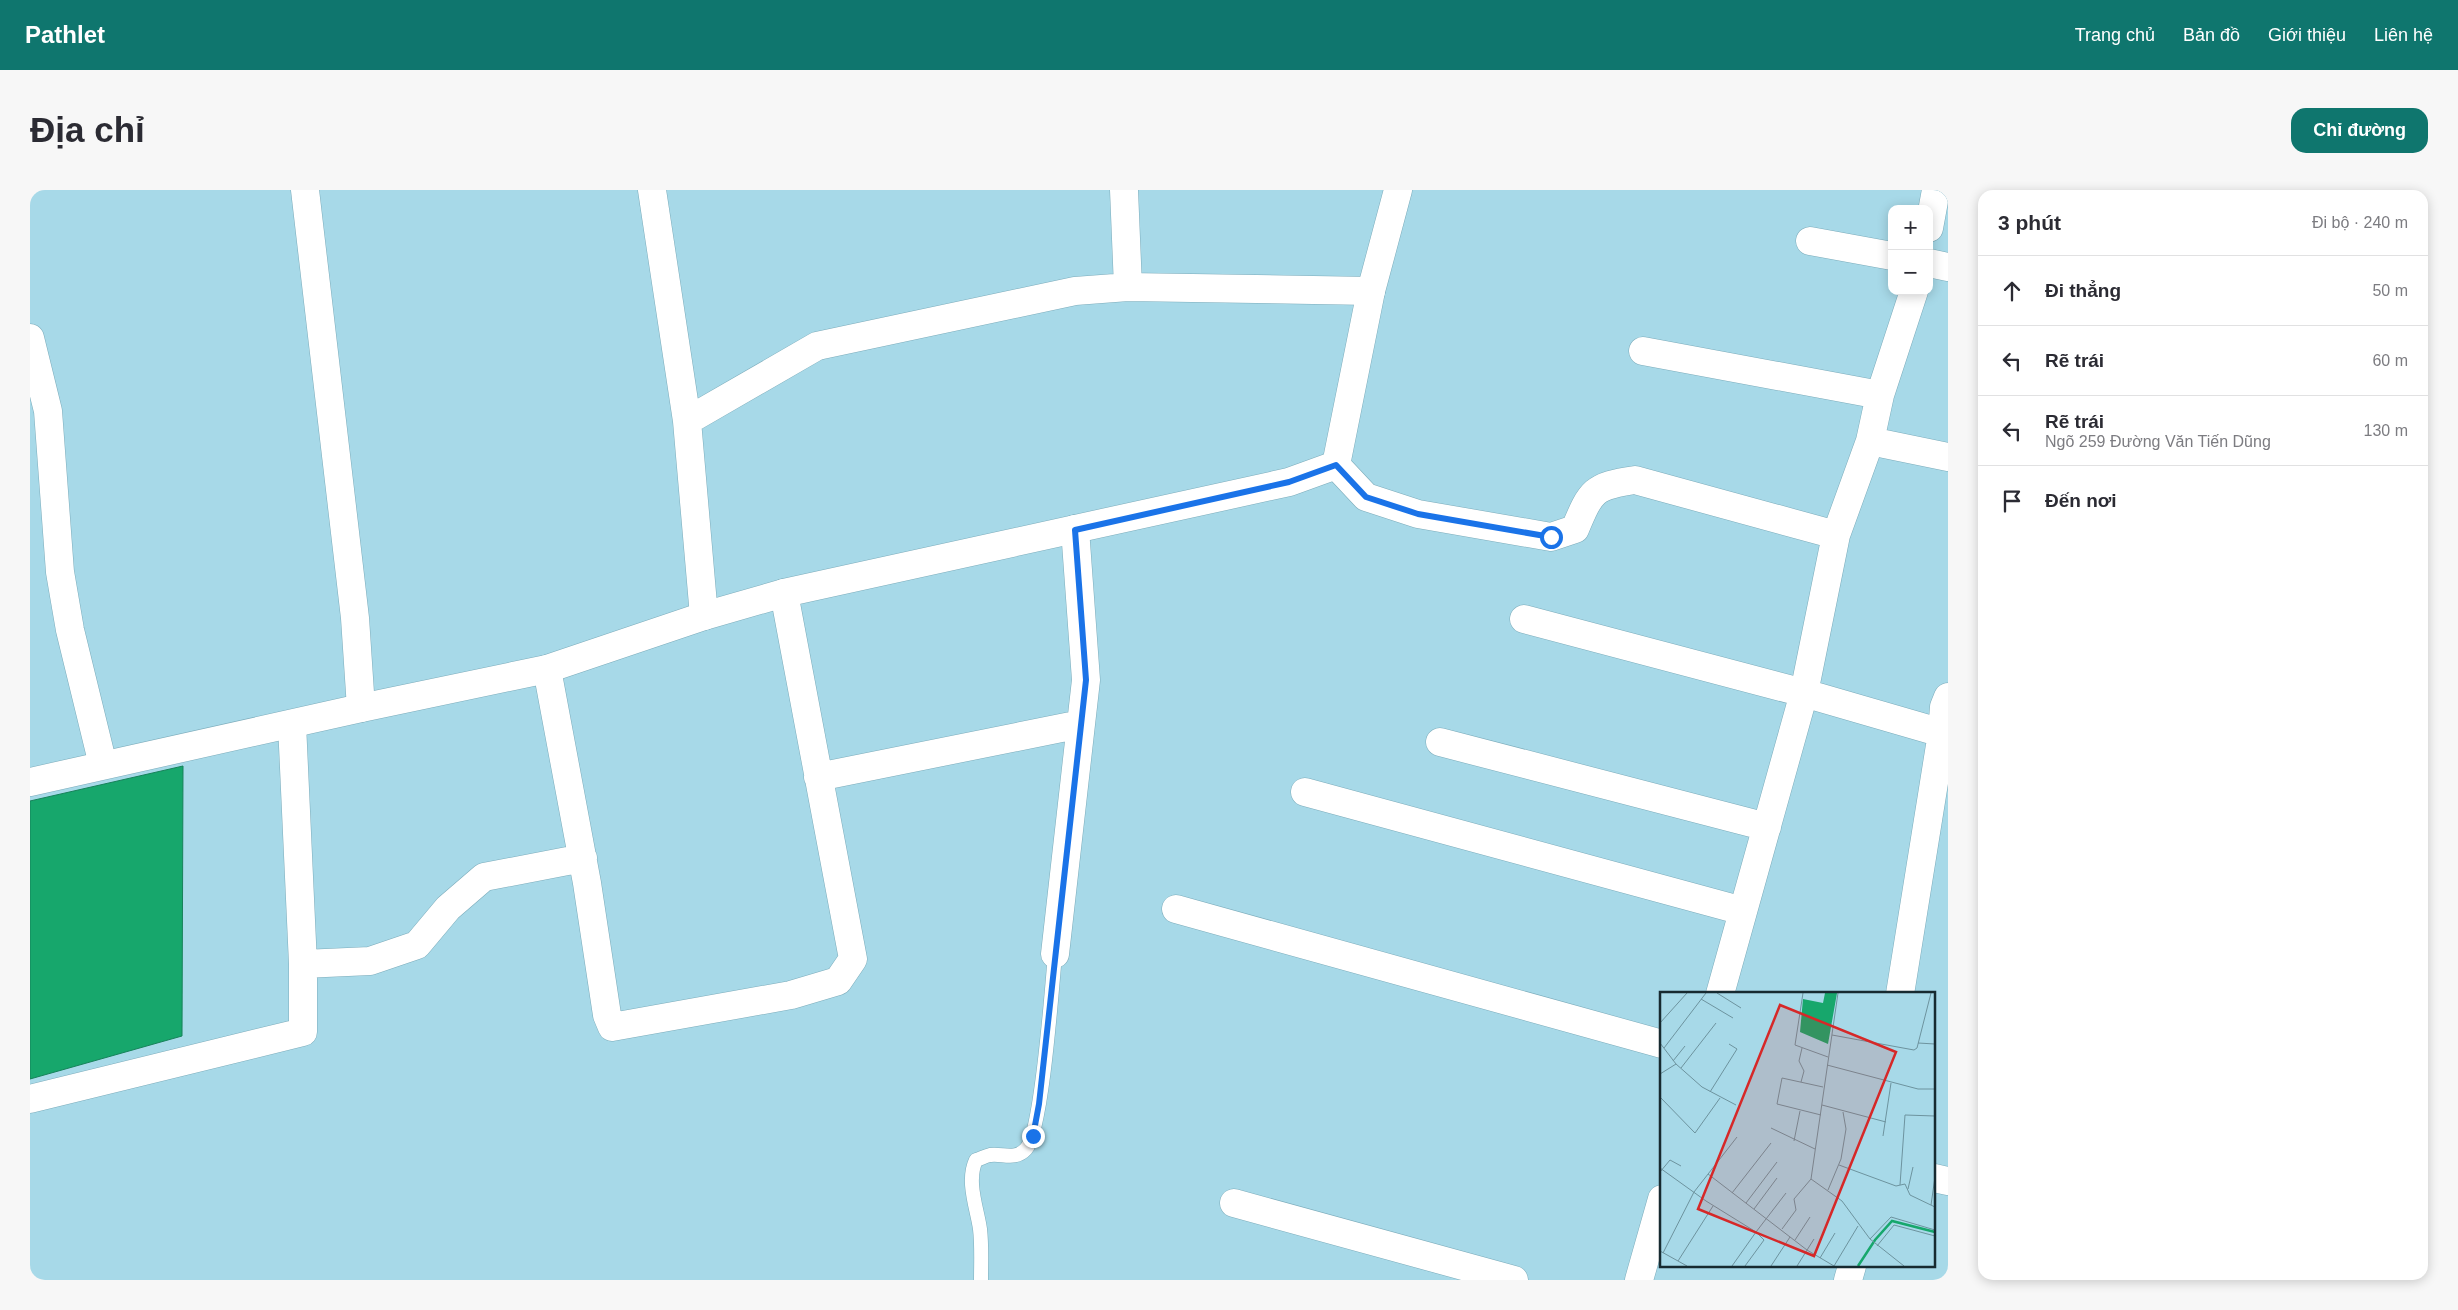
<!DOCTYPE html>
<html lang="vi">
<head>
<meta charset="utf-8">
<style>
	:root { --surface:#fff; --page:#f7f7f7; --text:#2b2b33; --muted:#7c7c81; --line:#e1e1e2; --accent:#0f766e }
	body { margin:0; font-family:Arial,sans-serif; background:var(--page); color:var(--text) }
	.controls { position:absolute; right:15px; top:15px; display:grid; overflow:hidden; border-radius:10px; box-shadow:0 2px 12px #0003 }
	.controls button { width:45px; height:45px; display:grid; place-items:center; padding:0; border:0; border-bottom:1px solid var(--line); background:var(--surface); color:var(--text); font:25px sans-serif }
	.stop { position:absolute; width:15px; height:15px; margin:-11px; border:4px solid #1a73e8; border-radius:50%; background:#fff }
	.stop.end { background:#1a73e8; border-color:#fff; box-shadow:0 1px 5px #0008 }
	.list { margin:0; padding:0; list-style:none }
	h2 { display:flex; justify-content:space-between; align-items:center; height:65px; margin:0; padding:0 20px; font-size:21px }
	h2 small { font-size:16px; font-weight:400; color:var(--muted) }
	.list li { display:grid; grid-template-columns:32px 1fr auto; gap:15px; align-items:center; box-sizing:border-box; height:70px; padding:0 20px; border-top:1px solid var(--line) }
	.list b { display:block; font-size:19px; white-space:nowrap }
	.list p { margin:0; font-size:16px; white-space:nowrap; color:var(--muted) }
	.list em { font-size:16px; font-style:normal; color:var(--muted) }
	.icon { flex:none; width:28px; height:28px; fill:none; stroke:currentColor; stroke-width:2; stroke-linecap:round; stroke-linejoin:round }
	.map { position:relative; flex:none; width:1918px; height:1090px; overflow:hidden; border-radius:15px }
	header { display:flex; align-items:center; gap:30px; box-sizing:border-box; height:70px; padding:0 25px; background:var(--accent); color:#fff }
	header strong { font-size:24px }
	nav { display:flex; gap:28px; margin-inline-start:auto; font-size:18px }
	.intro { display:flex; align-items:center; justify-content:space-between; box-sizing:border-box; height:120px; padding:0 30px }
	h1 { margin:0; font-size:35px }
	.button { padding:12px 22px; border-radius:15px; background:var(--accent); color:#fff; font-size:18px; font-weight:700 }
	main { display:flex; gap:30px; padding:0 30px }
	aside { flex:1; background:var(--surface); border-radius:15px; box-shadow:0 2px 12px #0003 }
	.map>svg:first-child { display:block }
</style>
</head>
<body>
<header>
<strong>Pathlet</strong>
<nav><a>Trang chủ</a><a>Bản đồ</a><a>Giới thiệu</a><a>Liên hệ</a></nav>
</header>
<div class="intro"><h1>Địa chỉ</h1><a class="button">Chỉ đường</a></div>
<main>
<div class="map">
<svg width="1918" height="1090" viewBox="0 0 1918 1090">
	<rect width="100%" height="100%" fill="#a7d9e8"/>
	<path fill="#17a76c" stroke="#17825a" d="M 153,576 L 152,846 L 0,889 L 0,611 Z"/>
	<g fill="none" stroke-linecap="round" stroke-linejoin="round">
		<defs>
			<path id="lane" d="M 951,1090 C 951,1073 952,1056 950,1039 C 947,1018 936,991 946,970 C 950,969 955,966 960,965 C 972,963 985,971 996,959 C 1012,941 1022,797 1025,764"/>
			<path id="street" d="M 275,0 L 325,428 L 331,518
				M 622,0 L 657,231 L 674,426
				M 1094,0 L 1098,97
				M 1899,38 L 1906,0
				M 1780,51 L 1862,66
				M 1899,73 L 1918,77
				M 0,148 L 18,221 L 30,382 L 40,440 L 73,575
				M 1613,161 L 1850,205
				M 657,231 L 787,156 L 1045,101 L 1098,97 L 1341,101
				M 1840,251 L 1918,267
				M 1306,275 L 1336,307 L 1388,324 L 1521,347 L 1545,339 C 1561,301 1563,296 1605,290 L 1806,345
				M 1494,429 L 1774,503 L 1912,543 L 1870,804
				M 517,479 L 557,693 L 577,825 L 582,837 L 761,805 L 808,791 L 823,769 L 754,403
				M 1918,507 L 1914,517 L 1912,543 L 1918,545
				M 1410,552 L 1737,637
				M 788,587 L 1051,534
				M 1275,602 L 1713,721
				M 1146,719 L 1632,854
				M 1025,764 L 1056,490 L 1045,339
				M 273,774 L 340,771 L 387,755 L 418,718 L 454,687 L 553,668
				M 1690,804 L 1774,503 L 1806,345 L 1840,251 L 1850,205 L 1884,101
				M 0,909 L 273,842 L 273,774 L 262,534
				M 1904,988 L 1918,991
				M 1204,1013 L 1484,1090
				M 1609,1090 L 1632,1009
				M 1818,1090 L 1822,1076"/>
			<path id="secondary" d="M 0,592 L 331,518 L 517,479 L 674,426 L 754,403 L 1259,292 L 1306,275 L 1341,101 L 1368,0"/>
		</defs>
		<use href="#lane" stroke="#7cacbb" stroke-width="15"/>
		<use href="#street" stroke="#7cacbb" stroke-width="29"/>
		<use href="#secondary" stroke="#7cacbb" stroke-width="29"/>
		<use href="#lane" stroke="#fff" stroke-width="14"/>
		<use href="#street" stroke="#fff" stroke-width="28"/>
		<use href="#secondary" stroke="#fff" stroke-width="28"/>
	</g>
	<g fill="none" stroke-linecap="round" stroke-linejoin="round">
		<path stroke="#1a73e8" stroke-width="6" d="M 1003,946 L 1009,914 L 1056,490 L 1045,340 L 1259,292 L 1306,275 L 1336,307 L 1388,324 L 1521,347"/>
	</g>
	<g transform="translate(1630 802)">
		<rect width="275" height="275" fill="#a7d9e8"/>
		<path d="M 165,1 L 177,1 L 168,52 L 140,40 L 143,7 L 163,11 Z" fill="#17a76c"/>
		<path fill="none" stroke="#17a76c" stroke-width="2.5" d="M 198,274 L 215,248 L 232,229 L 275,240"/>
		<path fill="none" stroke="#6d939e" stroke-width="1" d="M 57,1 L 81,16M 143,1 L 135,53 L 168,65M 178,1 L 151,187 L 182,209 L 210,247 L 244,274M 41,7 L 73,26M 0,31 L 27,1M 172,43 L 254,58 L 257,56 L 271,1M 0,51 L 16,72 L 42,95 L 76,113M 258,51 L 275,52M 4,56 L 46,1M 13,69 L 25,54M 167,73 L 258,97 L 275,97M 21,76 L 56,31M 0,82 L 16,72M 141,90 L 144,79 L 139,69 L 142,56M 50,100 L 77,57 L 69,52M 0,105 L 35,141 L 60,106M 162,113 L 226,130M 161,123 L 117,112 L 122,86 L 163,95M 111,136 L 155,157M 223,144 L 231,91M 134,149 L 140,119M 179,173 L 236,194 L 245,192 L 250,203 L 275,215M 0,176 L 46,209 L 96,240 L 126,201M 0,180 L 10,168 L 21,174M 48,182 L 147,258 L 174,274 L 198,234M 240,193 L 245,123 L 275,124M 248,197 L 253,175M 168,198 L 181,167 L 186,137 L 183,120M 72,201 L 111,151M 86,211 L 117,170M 271,213 L 275,185M 94,217 L 117,186M 122,237 L 136,218 L 134,207 L 151,187M 210,247 L 231,225 L 275,238M 135,248 L 150,225M 217,254 L 234,233 L 275,244M 0,259 L 27,274M 3,261 L 34,200 L 77,145M 160,266 L 175,241M 18,269 L 53,214M 72,274 L 96,240 L 104,248 L 85,274M 111,274 L 130,245M 137,274 L 154,247"/>
		<path fill="#d62828" fill-opacity="0.15" stroke="#d62828" stroke-width="2.5" d="M 120,13 L 236,60 L 154,264 L 38,217 Z"/>
		<rect width="275" height="275" fill="none" stroke="#172a30" stroke-width="2.5"/>
	</g>
</svg>
<div class="controls">
<button>+</button>
<button>−</button>
</div>
<div class="stop" style="left:1521px;top:347px"></div>
<div class="stop end" style="left:1003px;top:946px"></div>
</div>
<aside>
<h2>3 phút<small>Đi bộ · 240 m</small></h2>
<ul class="list">
<li><svg class="icon" aria-label="ahead" viewBox="0 0 24 24"><path d="M12 20V5M6 11l6-6 6 6"/></svg><div><b>Đi thẳng</b></div><em>50 m</em></li>
<li><svg class="icon" aria-label="left" viewBox="0 0 24 24"><path d="M17 20v-9H6M10 6l-5 5 5 5"/></svg><div><b>Rẽ trái</b></div><em>60 m</em></li>
<li><svg class="icon" aria-label="left" viewBox="0 0 24 24"><path d="M17 20v-9H6M10 6l-5 5 5 5"/></svg><div><b>Rẽ trái</b><p>Ngõ 259 Đường Văn Tiến Dũng</p></div><em>130 m</em></li>
<li><svg class="icon" aria-label="arrive" viewBox="0 0 24 24"><path d="M6 21V4h12l-3 4 3 4H6"/></svg><div><b>Đến nơi</b></div></li>
</ul>
</aside>
</main>
</body>
</html>
